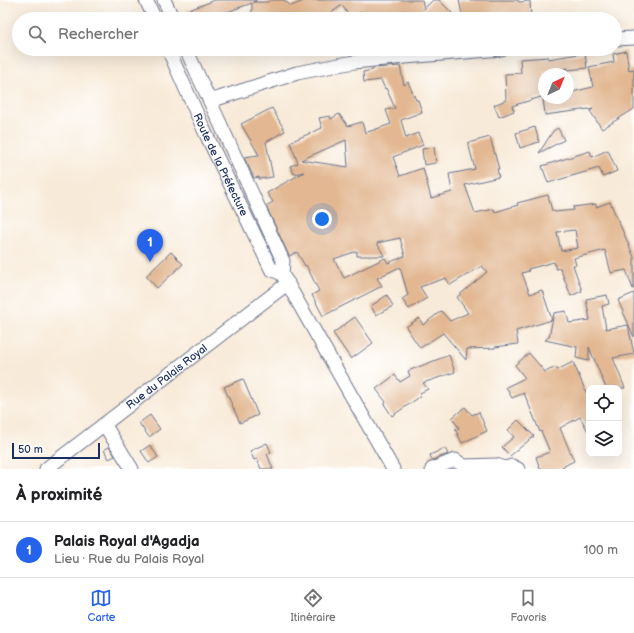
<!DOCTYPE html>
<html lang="fr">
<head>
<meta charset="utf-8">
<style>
	:root { --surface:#fff; --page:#f6f6f6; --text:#202124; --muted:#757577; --line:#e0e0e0; --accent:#2563eb }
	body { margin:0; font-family:"Balsamiq Sans",sans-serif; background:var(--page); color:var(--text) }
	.controls { position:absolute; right:12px; bottom:12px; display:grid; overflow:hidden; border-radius:8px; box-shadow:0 4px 16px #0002 }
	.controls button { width:36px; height:36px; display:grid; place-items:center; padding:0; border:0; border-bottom:1px solid var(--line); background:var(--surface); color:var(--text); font:20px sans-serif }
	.compass { position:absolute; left:538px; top:68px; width:36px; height:36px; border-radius:50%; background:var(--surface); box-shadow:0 4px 16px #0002; rotate:43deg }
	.scale { position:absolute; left:12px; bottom:10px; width:88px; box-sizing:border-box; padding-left:4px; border:2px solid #1b2f5e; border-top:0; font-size:11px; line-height:14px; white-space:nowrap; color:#1b2f5e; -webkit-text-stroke:3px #fff; paint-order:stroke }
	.you { position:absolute; left:322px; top:219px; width:14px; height:14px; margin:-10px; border:3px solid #fff; border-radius:50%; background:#1a73e8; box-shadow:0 0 0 6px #1a73e833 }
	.badge { display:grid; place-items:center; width:26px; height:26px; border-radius:50%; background:var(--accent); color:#fff; font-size:13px; font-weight:700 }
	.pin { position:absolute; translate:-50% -33px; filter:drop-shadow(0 1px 2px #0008) }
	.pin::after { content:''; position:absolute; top:21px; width:14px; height:12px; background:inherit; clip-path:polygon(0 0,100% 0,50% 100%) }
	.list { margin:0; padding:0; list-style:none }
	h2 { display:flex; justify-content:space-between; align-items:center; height:52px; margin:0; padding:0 16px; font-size:17px }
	h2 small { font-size:13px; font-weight:400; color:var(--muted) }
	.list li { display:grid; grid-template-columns:26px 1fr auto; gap:12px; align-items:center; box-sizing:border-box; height:56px; padding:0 16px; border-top:1px solid var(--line) }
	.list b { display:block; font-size:15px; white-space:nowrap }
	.list p { margin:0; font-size:13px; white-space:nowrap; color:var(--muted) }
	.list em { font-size:13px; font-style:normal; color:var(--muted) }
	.icon { flex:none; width:22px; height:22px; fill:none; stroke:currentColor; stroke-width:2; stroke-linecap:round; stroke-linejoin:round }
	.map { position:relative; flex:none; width:634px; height:469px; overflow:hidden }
	.search { position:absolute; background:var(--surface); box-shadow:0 4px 16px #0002; left:12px; right:12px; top:12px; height:44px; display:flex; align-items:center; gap:10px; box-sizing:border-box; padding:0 14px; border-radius:22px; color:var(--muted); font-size:15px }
	.sheet { height:108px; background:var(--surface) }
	nav { display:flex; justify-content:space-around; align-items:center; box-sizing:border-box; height:56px; border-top:1px solid var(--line); background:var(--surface); font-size:11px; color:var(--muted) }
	nav a { display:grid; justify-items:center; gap:2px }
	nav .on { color:var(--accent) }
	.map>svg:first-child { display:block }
</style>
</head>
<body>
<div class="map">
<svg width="634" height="469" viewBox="0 0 634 469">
	<rect width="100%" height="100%" fill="#fff"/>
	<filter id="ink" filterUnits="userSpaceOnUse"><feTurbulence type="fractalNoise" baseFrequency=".025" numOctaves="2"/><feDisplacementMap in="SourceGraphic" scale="8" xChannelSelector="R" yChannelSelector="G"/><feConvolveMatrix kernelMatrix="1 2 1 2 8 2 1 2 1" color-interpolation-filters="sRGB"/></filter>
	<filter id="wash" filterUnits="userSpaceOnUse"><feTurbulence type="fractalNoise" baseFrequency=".012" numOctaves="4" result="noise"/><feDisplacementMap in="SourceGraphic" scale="16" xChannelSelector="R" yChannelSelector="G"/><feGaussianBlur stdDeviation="0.9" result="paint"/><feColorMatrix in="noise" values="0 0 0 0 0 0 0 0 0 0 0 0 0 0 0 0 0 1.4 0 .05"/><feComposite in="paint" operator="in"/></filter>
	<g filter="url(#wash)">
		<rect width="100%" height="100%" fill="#f8ead8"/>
		<g id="blocks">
			<path fill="#e2b791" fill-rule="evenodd" d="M 215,0 L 256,0 L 256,1 L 253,2 L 268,2 L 270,0 L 284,0 L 291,6 L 306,0 L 422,0 L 424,9 L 433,0 L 439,0 L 458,19 L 367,19 L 361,12 L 350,18 L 342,5 L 323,19 L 252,19 L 252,3 L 208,19 L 187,19 L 184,12 Z
				M 459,0 L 518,0 L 519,2 L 530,1 L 531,19 L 463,19 Z
				M 626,51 L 629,70 L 634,69 L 634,109 L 602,129 L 590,111 L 593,109 L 589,110 L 589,109 L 545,115 L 543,98 L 568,98 L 568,93 L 593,87 L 589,67 L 614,62 L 613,54 Z
				M 585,53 L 587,68 L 568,70 L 568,68 L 544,72 L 544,96 L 512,106 L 514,111 L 499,117 L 494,105 L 506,100 L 505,74 L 521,73 L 520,59 L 548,57 L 548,59 Z
				M 400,66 L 404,85 L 408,82 L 416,100 L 418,100 L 422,112 L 401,120 L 406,138 L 418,133 L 423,145 L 393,157 L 400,176 L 423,168 L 431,198 L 452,192 L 449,174 L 475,169 L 468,143 L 490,137 L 499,169 L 497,169 L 499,177 L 465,185 L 475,213 L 494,209 L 495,212 L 518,205 L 517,203 L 548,195 L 552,211 L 554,211 L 555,212 L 574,210 L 573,207 L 596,204 L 596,207 L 610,202 L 634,257 L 634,289 L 633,289 L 626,270 L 611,273 L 605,250 L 574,258 L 576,265 L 573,265 L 582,291 L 571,296 L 560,268 L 556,269 L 554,262 L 528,269 L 529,271 L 522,273 L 530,294 L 542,290 L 552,320 L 516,331 L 518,344 L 495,347 L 495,348 L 467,349 L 466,360 L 443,333 L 420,348 L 406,327 L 419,318 L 423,325 L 441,311 L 450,321 L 468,313 L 457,297 L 487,272 L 482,266 L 450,285 L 446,278 L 420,287 L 427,298 L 409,309 L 402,299 L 408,295 L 400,267 L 377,278 L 382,286 L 323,316 L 312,295 L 319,291 L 306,265 L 305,266 L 297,252 L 289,256 L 266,206 L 273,202 L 267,193 L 304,172 L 294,174 L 290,166 L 298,163 L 290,142 L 322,128 L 319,118 L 330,116 L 331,119 L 339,114 L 348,126 L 362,122 L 365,133 L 391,124 L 386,110 L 395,108 L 386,88 L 385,89 L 381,80 L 364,82 L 363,72 L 373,70 L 373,68 ZM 346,140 L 348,167 L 301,160 ZM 575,230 L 578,248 L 561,251 L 557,232 ZM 400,238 L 405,256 L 388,263 L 385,258 L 344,278 L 334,259 L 357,251 L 357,256 L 384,256 L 377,243 Z
				M 272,108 L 285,131 L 266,142 L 273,177 L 259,179 L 259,177 L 254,178 L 244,157 L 259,155 L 241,124 Z
				M 535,127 L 539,142 L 520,148 L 516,133 Z
				M 558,128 L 564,140 L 539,153 L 553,131 Z
				M 434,147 L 436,163 L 424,165 L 422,149 Z
				M 608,150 L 617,171 L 603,177 L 599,168 L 548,183 L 542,166 L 590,151 L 592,157 Z
				M 171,252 L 183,264 L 157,288 L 146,276 Z
				M 634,293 L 634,337 L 618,300 Z
				M 387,295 L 393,306 L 376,315 L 371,306 Z
				M 607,295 L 609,304 L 602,306 L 606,329 L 628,325 L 634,354 L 613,358 L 625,388 L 606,388 L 589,347 L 589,361 L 576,358 L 577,347 L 545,340 L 549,337 L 554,313 L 566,311 L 569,323 L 590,320 L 586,299 Z
				M 355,317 L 373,343 L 351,359 L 333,333 Z
				M 529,353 L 545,372 L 556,367 L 557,370 L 573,362 L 589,399 L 589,433 L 580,417 L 560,428 L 574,461 L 562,467 L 564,469 L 540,469 L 536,457 L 550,452 L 541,431 L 540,432 L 524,393 L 512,398 L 506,387 L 525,378 L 515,365 Z
				M 449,355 L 455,372 L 423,383 L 428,389 L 420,393 L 421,396 L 392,416 L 384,404 L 386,402 L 376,389 L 395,375 L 400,382 L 410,376 L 408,371 Z
				M 243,379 L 258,415 L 240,423 L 224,387 Z
				M 465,407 L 472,415 L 479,412 L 487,431 L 462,443 L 455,429 L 459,428 L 452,418 Z
				M 150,415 L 160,429 L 149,437 L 139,423 Z
				M 518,420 L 534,436 L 510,456 L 502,447 L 514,437 L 508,430 Z
				M 267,443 L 271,452 L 267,454 L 273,469 L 261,469 L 257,459 L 254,460 L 250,451 Z
				M 150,445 L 158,457 L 149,463 L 141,451 Z
				M 109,447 L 115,456 L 109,459 L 104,450 Z
				M 445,448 L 448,454 L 432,460 L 430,455 Z"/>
		</g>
	</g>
	<g filter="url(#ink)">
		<use href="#blocks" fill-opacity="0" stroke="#687089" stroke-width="1"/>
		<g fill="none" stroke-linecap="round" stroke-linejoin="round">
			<defs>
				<g id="minor">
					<path d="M 146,0 L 155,19"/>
					<path d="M 164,0 L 173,19"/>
					<path d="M 615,39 L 634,38"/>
					<path id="s1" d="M 168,49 L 205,132 L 271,269 L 282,274"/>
					<path d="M 186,49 L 283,261 L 282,274 L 393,469"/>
					<path d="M 210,101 L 297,73 L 354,62 L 405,57 L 502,49"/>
					<path d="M 104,424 L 132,469"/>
					<path id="s2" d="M 46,469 L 288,283"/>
					<path d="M 432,469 L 455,460 L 464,466 L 496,465 L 505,468 L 512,466 L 518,469"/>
				</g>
			</defs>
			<use href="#minor" stroke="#687089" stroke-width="15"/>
			<use href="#minor" stroke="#fff" stroke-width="13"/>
		</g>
	</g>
	<g text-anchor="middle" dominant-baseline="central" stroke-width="3" stroke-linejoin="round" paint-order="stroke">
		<g font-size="11" fill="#1b2f5e" stroke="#fff">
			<text stroke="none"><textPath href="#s1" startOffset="127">Route de la Préfecture</textPath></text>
			<text stroke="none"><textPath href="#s2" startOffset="152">Rue du Palais Royal</textPath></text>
		</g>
	</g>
</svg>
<div class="controls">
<button><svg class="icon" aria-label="locate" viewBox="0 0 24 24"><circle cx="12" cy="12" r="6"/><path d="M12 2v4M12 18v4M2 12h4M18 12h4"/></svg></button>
<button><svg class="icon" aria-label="layers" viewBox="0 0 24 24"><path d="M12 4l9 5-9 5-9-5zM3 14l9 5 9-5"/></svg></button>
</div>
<svg class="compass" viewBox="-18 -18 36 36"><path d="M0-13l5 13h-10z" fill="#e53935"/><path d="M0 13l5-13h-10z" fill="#757577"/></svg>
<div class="scale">50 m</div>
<div class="you"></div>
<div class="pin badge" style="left:150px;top:262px">1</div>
<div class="search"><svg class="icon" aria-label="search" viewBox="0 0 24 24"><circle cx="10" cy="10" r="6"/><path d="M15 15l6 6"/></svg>Rechercher</div>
</div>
<section class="sheet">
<h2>À proximité<small></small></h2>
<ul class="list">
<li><span class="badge">1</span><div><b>Palais Royal d'Agadja</b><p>Lieu · Rue du Palais Royal</p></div><em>100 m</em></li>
</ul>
</section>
<nav>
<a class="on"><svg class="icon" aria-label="map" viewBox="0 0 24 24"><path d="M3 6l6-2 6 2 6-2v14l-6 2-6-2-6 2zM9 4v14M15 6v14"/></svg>Carte</a>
<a><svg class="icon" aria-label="directions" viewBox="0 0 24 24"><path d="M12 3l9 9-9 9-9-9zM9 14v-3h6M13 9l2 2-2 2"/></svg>Itinéraire</a>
<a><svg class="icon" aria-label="saved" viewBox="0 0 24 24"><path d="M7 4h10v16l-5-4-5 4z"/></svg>Favoris</a>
</nav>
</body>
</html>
